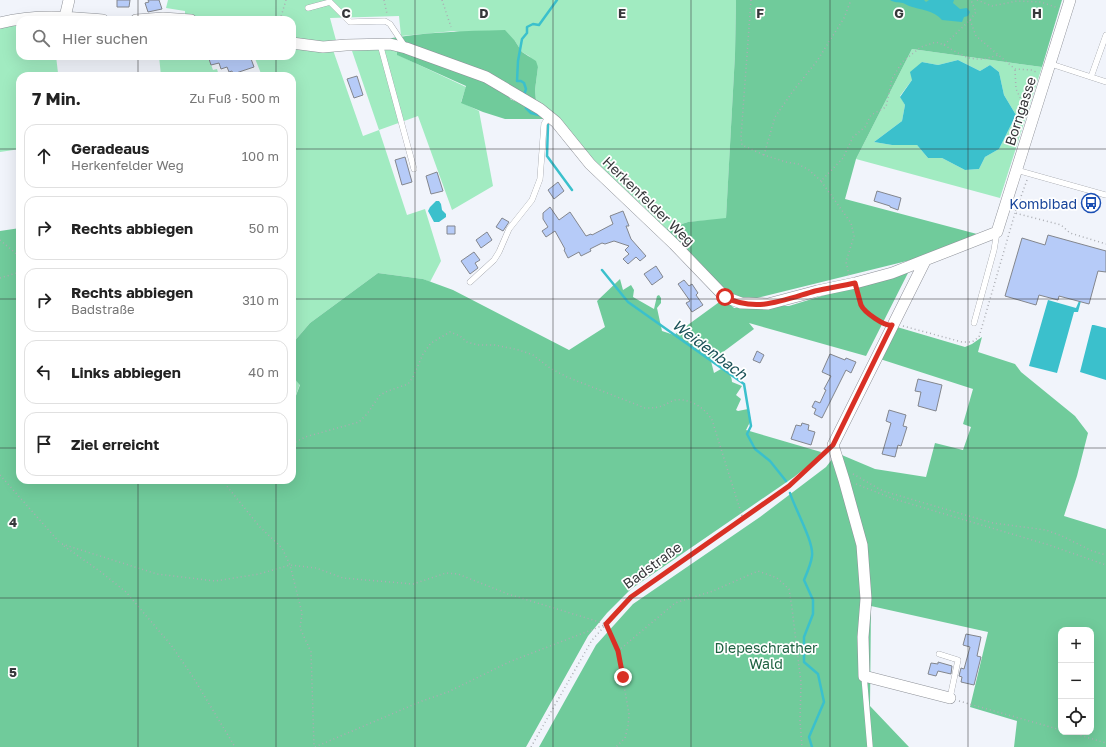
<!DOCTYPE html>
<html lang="de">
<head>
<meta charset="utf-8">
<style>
	:root { --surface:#fff; --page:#f2f2f2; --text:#222; --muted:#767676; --line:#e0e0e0 }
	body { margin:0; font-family:"Golos Text",sans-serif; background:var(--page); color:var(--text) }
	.controls { position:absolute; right:12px; bottom:12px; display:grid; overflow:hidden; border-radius:8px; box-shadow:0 4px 16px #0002 }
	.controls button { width:36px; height:36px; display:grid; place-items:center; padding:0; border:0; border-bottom:1px solid var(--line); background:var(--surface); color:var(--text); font:20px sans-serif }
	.stop { position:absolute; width:12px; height:12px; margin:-9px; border:3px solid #d93025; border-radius:50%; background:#fff }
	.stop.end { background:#d93025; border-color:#fff; box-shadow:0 1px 4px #0008 }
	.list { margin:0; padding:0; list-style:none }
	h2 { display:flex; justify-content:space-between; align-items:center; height:52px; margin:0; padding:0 16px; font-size:17px }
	h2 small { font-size:13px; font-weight:400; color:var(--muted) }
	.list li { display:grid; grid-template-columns:26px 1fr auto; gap:12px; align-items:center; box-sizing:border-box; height:64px; margin:0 8px 8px; padding:0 8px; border:1px solid var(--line); border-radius:12px }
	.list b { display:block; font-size:15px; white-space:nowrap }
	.list p { margin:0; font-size:13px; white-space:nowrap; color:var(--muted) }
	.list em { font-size:13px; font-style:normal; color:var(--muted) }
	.icon { flex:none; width:22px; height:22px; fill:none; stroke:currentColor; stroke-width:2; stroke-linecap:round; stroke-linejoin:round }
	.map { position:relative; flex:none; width:1106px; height:747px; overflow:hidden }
	.search { position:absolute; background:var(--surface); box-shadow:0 4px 16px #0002; left:16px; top:16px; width:280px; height:44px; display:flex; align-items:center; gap:10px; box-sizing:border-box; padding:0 14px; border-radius:12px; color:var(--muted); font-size:15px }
	.panel { position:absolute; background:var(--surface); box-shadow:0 4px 16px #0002; left:16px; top:72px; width:280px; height:412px; border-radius:12px }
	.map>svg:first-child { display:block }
</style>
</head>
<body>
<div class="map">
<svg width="1106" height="747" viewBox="0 0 1106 747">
	<rect width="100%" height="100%" fill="#f1f4fb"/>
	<path fill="#a1ebc1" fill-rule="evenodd" d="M 168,0 L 736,0 L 735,54 L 726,219 L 688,222 L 665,229 L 643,206 L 608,174 L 536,101 L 535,90 L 538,67 L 529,56 L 522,52 L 515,41 L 454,31 L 401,36 L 399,16 L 330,18 L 337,44 L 292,41 L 292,20 L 209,20 L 182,16 L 185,14 L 185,11 L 166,8 Z
		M 20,24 L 20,56 L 56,56 L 58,73 L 95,72 L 96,76 L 20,76 L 20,149 L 0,152 L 0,28 Z
		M 292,47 L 333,50 L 363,136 L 379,130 L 351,48 L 397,48 L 398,55 L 466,87 L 461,102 L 479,111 L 493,186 L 452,210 L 418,116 L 379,130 L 407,215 L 425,209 L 441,261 L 430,282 L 423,279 L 378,273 L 310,323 L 292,344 L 292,76 L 262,76 L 254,56 L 292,56 Z
		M 912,49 L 1042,67 L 1000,198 L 856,159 ZM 958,60 L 980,71 L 990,65 L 999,72 L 1004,95 L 1016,115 L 999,149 L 985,157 L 979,169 L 965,170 L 942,158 L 928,158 L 917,145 L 892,145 L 874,142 L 902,121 L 905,105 L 900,96 L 912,80 L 922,62 L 938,65 Z
		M 159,56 L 208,56 L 213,70 L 217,69 L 219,76 L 161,76 Z
		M 292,376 L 300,384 L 292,406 Z"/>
	<path fill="#70cb9b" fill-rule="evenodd" d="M 736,0 L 1062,0 L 1042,67 L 912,49 L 856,159 L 845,199 L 977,234 L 915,259 L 745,301 L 731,296 L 666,229 L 688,222 L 726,218 L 735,54 Z
		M 505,30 L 515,41 L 522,52 L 536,61 L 538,67 L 535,90 L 536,101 L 381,40 C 422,32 464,31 505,30 Z
		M 397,48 L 483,79 L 511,97 L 510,99 L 537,110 L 546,119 L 505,119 L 483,112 L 461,103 L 466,86 L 397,55 Z
		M 20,228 L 20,480 L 292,480 L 292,406 L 300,385 L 292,376 L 292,344 L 310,323 L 378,273 L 423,279 L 453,290 L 569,350 L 605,327 L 597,301 L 620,279 L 623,290 L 631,285 L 634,290 L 633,297 L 654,309 L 657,296 L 659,295 L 661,298 L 661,303 L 657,308 L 662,331 L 674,335 L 722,300 L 730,304 L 734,308 L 776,306 L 789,306 L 910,269 L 866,356 L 749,323 L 754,329 L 711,361 L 714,373 L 721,369 C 727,371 732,375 732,382 L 742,386 L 736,395 L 741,399 L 736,410 L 738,411 L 748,409 L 751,420 L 746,430 L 821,452 L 818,458 L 794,477 L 631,589 L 607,613 L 588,636 L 526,747 L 0,747 L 0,231 Z
		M 897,327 L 965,347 L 972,344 L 982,337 L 978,352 L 1015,364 L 1021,372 L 1075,416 L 1088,433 L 1077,476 L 1064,516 L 1106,529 L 1106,747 L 1014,747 L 1017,721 L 970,707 L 988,632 L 871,606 L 870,706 L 909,747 L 539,747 L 596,645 L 633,604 L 760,517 L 826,467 L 837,453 L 875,469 L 926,477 L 935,443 L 963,450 L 971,427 L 963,424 L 973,389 L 880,359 ZM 1061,630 L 1091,630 L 1091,732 L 1061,732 Z"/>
	<path fill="#3bc0cc" d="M 890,0 L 924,0 L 926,2 L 929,0 L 954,0 L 953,3 L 960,9 L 967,8 L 970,12 L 968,16 L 964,17 L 962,22 L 942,20 C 934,10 920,10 909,6 C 907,5 905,4 903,3 C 898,2 895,3 890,0 Z
		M 958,60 L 980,71 L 990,65 L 999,72 L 1004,95 L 1016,115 L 999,149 L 985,157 L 979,169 L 965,170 L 942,158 L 928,158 L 917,145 L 892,145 L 874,142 L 902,121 L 905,105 L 900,97 L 912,80 L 910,72 L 922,62 L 938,65 Z
		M 436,201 L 439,201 L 441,204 L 442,210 L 446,214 L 446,217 L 439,222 L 434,222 L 428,211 L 430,207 Z
		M 1048,300 L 1076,308 L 1079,301 L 1081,301 L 1078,312 L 1074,312 L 1057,373 L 1029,366 Z
		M 1092,325 L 1094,325 L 1106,328 L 1106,380 L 1080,372 Z"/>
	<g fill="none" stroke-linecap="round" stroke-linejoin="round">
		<path stroke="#3bc0cc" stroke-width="2.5" d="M 524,95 L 526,89 L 524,83 L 521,81 L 517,81 L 518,61 L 522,39 L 527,33 L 527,27 L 533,24 L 539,25 L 557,0
			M 526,108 L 531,113 L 539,115
			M 548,125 L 547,156 L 572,190
			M 602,270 L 628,302 L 744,384 L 751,426 L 747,434 L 755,449 L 770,461 L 786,481
			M 790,493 C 795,509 814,542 812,556 C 811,564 807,573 804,580 L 813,600 L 813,614 L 804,637 L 804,662 L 818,674 L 824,702 L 809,737 L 812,747"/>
	</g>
	<path fill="#b6cbf8" stroke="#83868d" d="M 117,0 L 130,0 L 129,7 L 117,7 Z
		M 148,0 L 159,0 L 162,9 L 148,12 L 145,3 L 149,2 Z
		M 208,56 L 250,56 L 254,67 L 233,74 L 232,71 L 229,72 L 227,67 L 221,69 L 219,63 L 211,65 Z
		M 357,76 L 363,95 L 354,98 L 347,79 Z
		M 405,157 L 412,182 L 402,185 L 395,160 Z
		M 437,172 L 443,191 L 431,194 L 426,176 Z
		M 558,182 L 564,191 L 554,199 L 548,190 Z
		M 877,191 L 901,198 L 898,210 L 890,207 L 890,206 L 874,201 Z
		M 550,207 L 559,220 L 570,212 L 586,236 L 591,234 L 592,235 L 613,224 L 610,216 L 623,211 L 629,226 L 626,226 L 631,239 L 646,256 L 640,261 L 636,257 L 628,264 L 623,259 L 629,254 L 625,250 L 629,246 L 614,241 L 605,244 L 602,243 L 590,249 L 591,251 L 581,256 L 579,252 L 568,258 L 564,250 L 565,249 L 555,231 L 546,237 L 542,231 L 548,227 L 543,219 L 543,213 Z
		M 502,218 L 509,222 L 503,231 L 496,227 Z
		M 447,226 L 455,226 L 455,234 L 447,234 Z
		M 487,232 L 492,240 L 481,248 L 476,240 Z
		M 1048,235 L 1106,251 L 1106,272 L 1098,271 L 1089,304 L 1059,296 L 1058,300 L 1039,295 L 1036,305 L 1005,296 L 1022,238 L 1045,245 Z
		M 474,252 L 480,260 L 475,263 L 478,268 L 470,274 L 461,261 Z
		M 656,266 L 663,277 L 652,285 L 644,274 Z
		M 684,280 L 689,286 L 692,284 L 698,293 L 696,295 L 703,305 L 692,312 L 686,303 L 690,301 L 678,284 Z
		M 757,351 L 764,355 L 760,363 L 753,360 Z
		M 830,354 L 845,360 L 846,358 L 856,362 L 851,373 L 846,370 L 822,418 L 814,414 L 816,409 L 812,407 L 815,401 L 820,403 L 826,390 L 824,389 L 831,376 L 822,372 Z
		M 918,379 L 942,385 L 936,411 L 918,406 L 921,392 L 915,391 Z
		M 889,410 L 906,415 L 903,426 L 907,427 L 901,446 L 898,445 L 895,457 L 882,454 L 891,423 L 886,421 Z
		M 802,423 L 809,425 L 808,430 L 815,432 L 811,445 L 791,439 L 796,425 L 801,426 Z
		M 966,634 L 981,637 L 977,656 L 981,657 L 974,685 L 961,682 L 962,677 L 959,676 L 961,668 L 964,669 L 970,647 L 963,645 Z
		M 938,662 L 952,666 L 951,674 L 938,671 L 936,676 L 928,674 L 931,663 L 938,664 Z"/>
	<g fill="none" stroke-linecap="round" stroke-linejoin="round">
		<defs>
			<path id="lane" d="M 308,8 L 330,2 L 350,22 L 385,21 L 390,24 L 406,48
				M 380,44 L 414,169
				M 1051,64 L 1106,82
				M 1091,77 L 1106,35
				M 1016,170 L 1106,195
				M 470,282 L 494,260 L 499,252 L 509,229 L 532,200 L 540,179 L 544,124 L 549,116
				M 974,323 L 994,250 L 997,232
				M 939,654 L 958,660 L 950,698
				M 864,676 L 870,747"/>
			<path id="street" d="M 65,17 L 69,0
				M 136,20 L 163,18 L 191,20
				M 0,23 C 34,14 69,17 103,20
				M 292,43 L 323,47 L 346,45 L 390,44 L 406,48 L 486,77 L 540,109 L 556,122 L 590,164 L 674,244 L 725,297 L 741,303 L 768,304 L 817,291 L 855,283 L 892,273 L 997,232 L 1070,0
				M 925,261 L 833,445 L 844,480 L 862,545 L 866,599 L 863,637 L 864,676 L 950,698"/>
		</defs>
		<use href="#lane" stroke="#8e9198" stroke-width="6"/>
		<use href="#street" stroke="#8e9198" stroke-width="12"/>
		<path stroke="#abadb3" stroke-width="1.5" stroke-dasharray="1 3" stroke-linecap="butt" d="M 384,0 L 387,14
			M 442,0 L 451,27
			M 751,0 L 741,137 L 742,145 L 764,155
			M 977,0 L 992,6 L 1017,1 L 1041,2 L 1058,8
			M 280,20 L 286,0
			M 970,20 L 976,36 L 1015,69 L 1031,70 L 1036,72
			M 944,45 C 965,57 973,64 998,55
			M 1015,70 L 1016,89 L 1026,110
			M 1027,180 L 1015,213 L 1061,225 L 1070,233 L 1106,244
			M 821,181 L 809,170 L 798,164 L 786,162 L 764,155 L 775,117 L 793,91 L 817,61 L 844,18 L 851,0
			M 0,240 L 20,257
			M 849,275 L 846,262 L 854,236 L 851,223 L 821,181 L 843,158 L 853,137 L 865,127 L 871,115 L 886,107 L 892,79 L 902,62 L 921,47 L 936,42 L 944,45 L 970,20 L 976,12 L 971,0
			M 0,278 L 20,272
			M 858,293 L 862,307 L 878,321 L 884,323
			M 903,326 L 962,342 L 972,342 L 979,337 L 1015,213
			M 292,444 L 305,437 L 359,422 L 367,414 L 380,395 L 388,391 L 408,384 L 413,377 L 423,354 L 431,343 L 450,332 L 460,336 L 467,342 L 478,345 L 495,345 L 519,350 L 533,355 L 550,368 L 567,377 L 645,408 C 652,408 657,408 664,405 C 667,404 671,401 675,400 C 690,398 705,408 712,420 L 743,519
			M 853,474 L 883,491 L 993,523 L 1046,530 L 1062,536 L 1092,551 L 1106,555
			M 0,475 L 61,544
			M 222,480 L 259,526 L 282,548 L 290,565 L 302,613 L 300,628 L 311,652 L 314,747
			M 856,484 L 894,499 L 1049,545 L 1106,565
			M 62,544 L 157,574 L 215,581 L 259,574 L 290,565 L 316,568 L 343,578 L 413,584 L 446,573 L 458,574 L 508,594 L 606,624 L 618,651 L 629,714 L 628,726 L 625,738 L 616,747
			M 64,546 L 101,572 L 126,592 L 171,645 L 193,677 L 235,747
			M 618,651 L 675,603 L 713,591 L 758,571 L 777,578 L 789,589 L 792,608 L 801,683 L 800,721 L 802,747
			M 959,701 L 1061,730
			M 1069,732 L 1106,743
			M 315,747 L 422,701 L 448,692 L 509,662 L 604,625
			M 531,747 L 592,640 L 631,597 L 789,486 L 825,452"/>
		<use href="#lane" stroke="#fff" stroke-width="5.5"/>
		<use href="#street" stroke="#fff" stroke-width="11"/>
	</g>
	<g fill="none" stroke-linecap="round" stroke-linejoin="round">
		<path stroke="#d93025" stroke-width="5" d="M 623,677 L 618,651 L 606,624 L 631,597 L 789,486 L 833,445 L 892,325 C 885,327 864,312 861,305 C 859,298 857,290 855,283 C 842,286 828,288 815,291 C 784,300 756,313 725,297"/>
	</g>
	<path fill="none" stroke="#37383b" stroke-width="1" stroke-opacity="0.55" d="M 138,0 L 138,20M 276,0 L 276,20M 415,0 L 415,747M 553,0 L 553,747M 691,0 L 691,747M 830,0 L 830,747M 968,0 L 968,747M 138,56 L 138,76M 276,56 L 276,76M 0,149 L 20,149M 292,149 L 1106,149M 0,299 L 20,299M 292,299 L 1106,299M 0,448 L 20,448M 292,448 L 1106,448M 138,480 L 138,747M 276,480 L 276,747M 0,598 L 1106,598"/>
	<defs>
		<symbol id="bus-ring" viewBox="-11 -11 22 22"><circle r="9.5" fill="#fff" stroke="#1a4fb4" stroke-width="1.5"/><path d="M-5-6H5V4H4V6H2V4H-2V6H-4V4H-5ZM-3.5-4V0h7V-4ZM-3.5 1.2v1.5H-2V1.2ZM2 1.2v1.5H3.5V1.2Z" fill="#1a4fb4"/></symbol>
	</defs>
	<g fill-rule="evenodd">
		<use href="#bus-ring" x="1080" y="192" width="22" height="22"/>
	</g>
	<g text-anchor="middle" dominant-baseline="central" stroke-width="3.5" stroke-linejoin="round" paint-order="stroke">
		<g font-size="14" fill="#37383b" stroke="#fff">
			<text transform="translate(1020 111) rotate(-72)">Borngasse</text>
			<text transform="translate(649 201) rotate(44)">Herkenfelder Weg</text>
			<text transform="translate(652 565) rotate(-36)">Badstraße</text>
		</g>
		<g font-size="14" fill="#164399" stroke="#fff" text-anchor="end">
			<text x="1077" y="203">Kombibad</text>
		</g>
		<g font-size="14" fill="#1f6242" stroke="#fff">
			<text x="766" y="647">Diepeschrather<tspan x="766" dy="16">Wald</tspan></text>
		</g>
		<g font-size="15" font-style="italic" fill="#1b5258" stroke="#fff">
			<text transform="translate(710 349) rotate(37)">Weidenbach</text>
		</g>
	</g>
	<g font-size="13" text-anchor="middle" font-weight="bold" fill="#37383b" stroke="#fff" stroke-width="3.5" stroke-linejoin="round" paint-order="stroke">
		<text x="346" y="18">C</text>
		<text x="484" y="18">D</text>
		<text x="622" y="18">E</text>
		<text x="760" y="18">F</text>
		<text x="899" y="18">G</text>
		<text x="1037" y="18">H</text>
		<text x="13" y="527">4</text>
		<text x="13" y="677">5</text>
	</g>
</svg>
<div class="controls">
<button>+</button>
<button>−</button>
<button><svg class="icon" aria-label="locate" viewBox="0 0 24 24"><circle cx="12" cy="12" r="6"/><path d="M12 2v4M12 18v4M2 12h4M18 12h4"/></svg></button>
</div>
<div class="stop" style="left:725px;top:297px"></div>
<div class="stop end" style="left:623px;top:677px"></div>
<div class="search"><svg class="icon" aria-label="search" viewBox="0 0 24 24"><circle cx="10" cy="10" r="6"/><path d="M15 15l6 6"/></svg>Hier suchen</div>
<section class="panel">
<h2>7 Min.<small>Zu Fuß · 500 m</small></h2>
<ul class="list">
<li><svg class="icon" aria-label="ahead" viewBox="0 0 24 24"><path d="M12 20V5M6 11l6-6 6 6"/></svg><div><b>Geradeaus</b><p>Herkenfelder Weg</p></div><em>100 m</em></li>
<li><svg class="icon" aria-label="right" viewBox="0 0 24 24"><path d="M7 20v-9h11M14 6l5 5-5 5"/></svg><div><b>Rechts abbiegen</b></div><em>50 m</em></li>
<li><svg class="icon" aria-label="right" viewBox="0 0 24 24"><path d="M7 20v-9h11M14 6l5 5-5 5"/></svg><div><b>Rechts abbiegen</b><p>Badstraße</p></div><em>310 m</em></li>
<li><svg class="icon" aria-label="left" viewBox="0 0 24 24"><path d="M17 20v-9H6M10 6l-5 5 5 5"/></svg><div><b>Links abbiegen</b></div><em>40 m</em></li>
<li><svg class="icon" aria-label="arrive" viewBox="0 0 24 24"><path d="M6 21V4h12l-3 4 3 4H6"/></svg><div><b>Ziel erreicht</b></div></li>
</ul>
</section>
</div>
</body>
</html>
